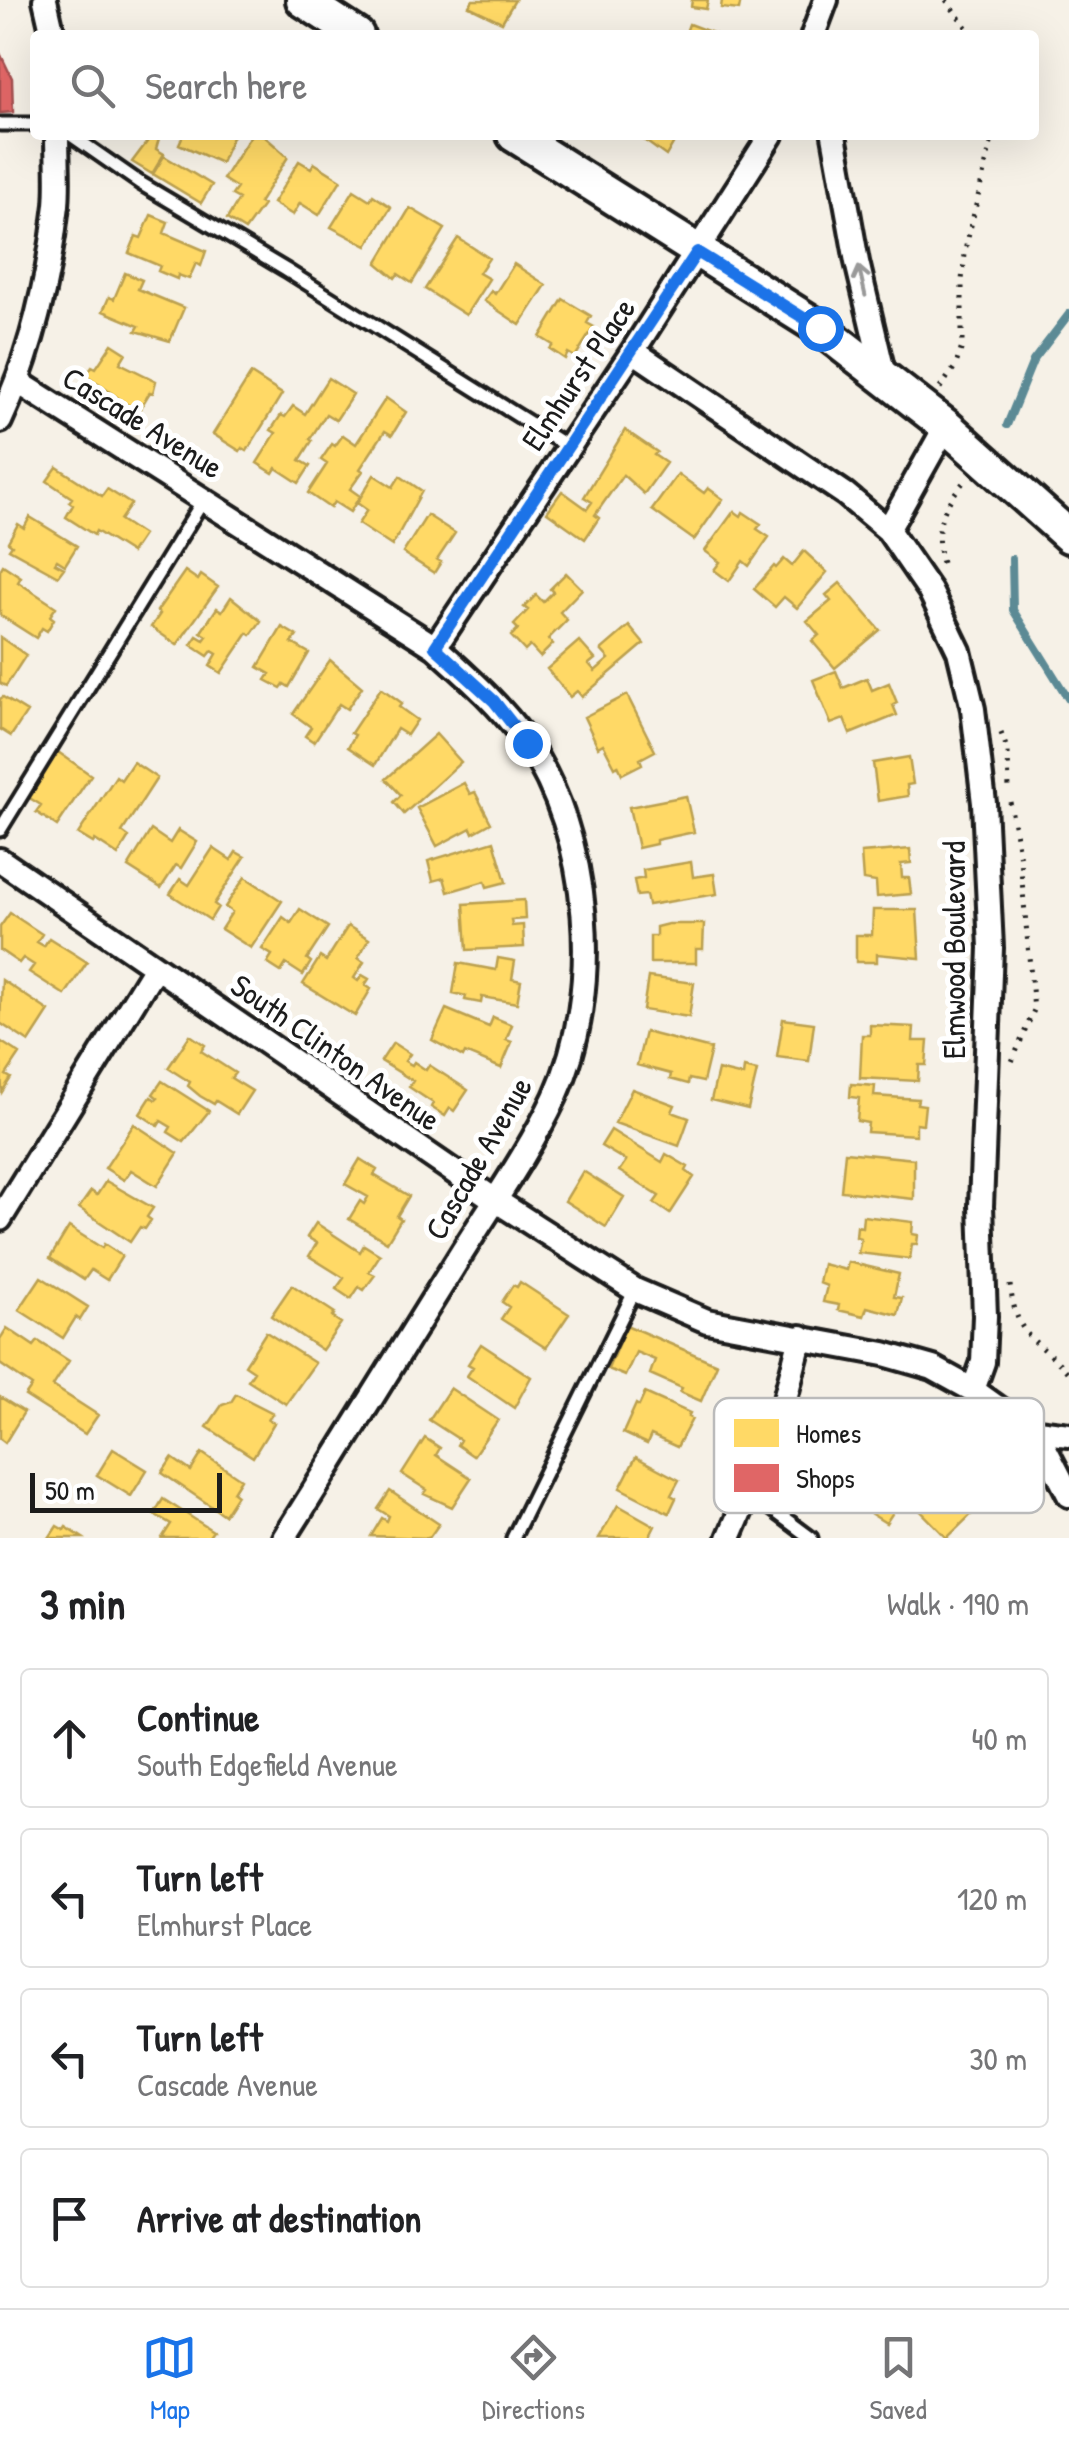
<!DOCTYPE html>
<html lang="en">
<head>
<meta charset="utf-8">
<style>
	:root { --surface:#fff; --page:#f2f2f2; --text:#202124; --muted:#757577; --line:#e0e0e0; --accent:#1a73e8 }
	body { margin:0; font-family:"Patrick Hand",sans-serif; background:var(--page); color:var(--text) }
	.scale { position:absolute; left:30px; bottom:25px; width:192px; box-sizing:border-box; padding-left:10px; border:5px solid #1c1c1c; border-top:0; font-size:28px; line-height:35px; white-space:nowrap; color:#1c1c1c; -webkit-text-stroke:8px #fff; paint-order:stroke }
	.stop { position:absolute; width:30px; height:30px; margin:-22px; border:8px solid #1a73e8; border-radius:50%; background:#fff }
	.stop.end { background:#1a73e8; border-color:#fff; box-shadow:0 2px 10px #0008 }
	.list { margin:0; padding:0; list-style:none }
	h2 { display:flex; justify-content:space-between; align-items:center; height:130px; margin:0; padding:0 40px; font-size:42px }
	h2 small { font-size:32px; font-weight:400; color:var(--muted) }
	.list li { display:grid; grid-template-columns:65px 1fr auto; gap:30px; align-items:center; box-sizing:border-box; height:140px; margin:0 20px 20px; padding:0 20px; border:2px solid var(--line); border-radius:10px }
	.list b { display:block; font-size:38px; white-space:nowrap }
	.list p { margin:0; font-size:32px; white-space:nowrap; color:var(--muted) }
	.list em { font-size:32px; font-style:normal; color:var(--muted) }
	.icon { flex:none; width:55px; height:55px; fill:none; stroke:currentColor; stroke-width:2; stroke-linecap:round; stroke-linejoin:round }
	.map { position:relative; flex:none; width:1069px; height:1538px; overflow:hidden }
	.search { position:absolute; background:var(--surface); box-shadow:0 10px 40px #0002; left:30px; right:30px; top:30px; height:110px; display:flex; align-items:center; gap:25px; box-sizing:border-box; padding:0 35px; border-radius:10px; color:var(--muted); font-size:38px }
	.sheet { height:770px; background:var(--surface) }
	nav { display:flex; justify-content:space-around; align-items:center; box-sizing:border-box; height:140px; border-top:2px solid var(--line); background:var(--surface); font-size:28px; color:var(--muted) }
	nav a { display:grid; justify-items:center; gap:5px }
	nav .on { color:var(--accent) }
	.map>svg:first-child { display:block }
</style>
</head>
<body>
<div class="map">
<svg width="1069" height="1538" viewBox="0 0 1069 1538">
	<rect width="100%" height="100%" fill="#f6f1e7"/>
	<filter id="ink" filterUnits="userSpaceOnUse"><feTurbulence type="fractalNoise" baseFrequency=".01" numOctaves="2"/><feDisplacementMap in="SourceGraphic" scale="20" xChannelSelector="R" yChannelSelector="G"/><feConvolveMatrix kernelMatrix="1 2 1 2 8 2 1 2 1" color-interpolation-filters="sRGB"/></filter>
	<g filter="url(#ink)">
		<path fill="#ffd966" stroke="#bba050" stroke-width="2.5" d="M 473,0 L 515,0 L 502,22 L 469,6 Z
			M 692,0 L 708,0 L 706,9 L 691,7 Z
			M 722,0 L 741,0 L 739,10 L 721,8 Z
			M 689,24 L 718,35 L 685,35 Z
			M 139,135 L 160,135 L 156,149 L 164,154 L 152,174 L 132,162 L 150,138 Z
			M 183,135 L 233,135 L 221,163 L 179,144 Z
			M 251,135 L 263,135 L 288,157 L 259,203 L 263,205 L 245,230 L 227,219 L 239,199 L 232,195 L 237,188 L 223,179 Z
			M 648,135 L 678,135 L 666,156 L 644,140 Z
			M 164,156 L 212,185 L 201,203 L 153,174 Z
			M 299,161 L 311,168 L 314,163 L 341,180 L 319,215 L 300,203 L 293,215 L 273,203 Z
			M 354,190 L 370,200 L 373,195 L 391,207 L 367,246 L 331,227 Z
			M 410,208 L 445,229 L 412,283 L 398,274 L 395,278 L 377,263 Z
			M 151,215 L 168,222 L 164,233 L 206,251 L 201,266 L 196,263 L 189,279 L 178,275 L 177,279 L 158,271 L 160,266 L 129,253 L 136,236 L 141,238 Z
			M 458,238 L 489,258 L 479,273 L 489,279 L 466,315 L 425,289 Z
			M 514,264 L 546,285 L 520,325 L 484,301 L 491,291 L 495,294 Z
			M 125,273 L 142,280 L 138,289 L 184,308 L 170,341 L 136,331 L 139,326 L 103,311 L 109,297 L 114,299 Z
			M 563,299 L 591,316 L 587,323 L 594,327 L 575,357 L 568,353 L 565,359 L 550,349 L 553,345 L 540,337 Z
			M 112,344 L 126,353 L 120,363 L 156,381 L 153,393 L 150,392 L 138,412 L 86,375 L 92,366 L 96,368 Z
			M 251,374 L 282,394 L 247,451 L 242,448 L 240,451 L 213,434 Z
			M 328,378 L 353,394 L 336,420 L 326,414 L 310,439 L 312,441 L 300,460 L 310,466 L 299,483 L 276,468 L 273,473 L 257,463 L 276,433 L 271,430 L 281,415 L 285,417 L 293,406 L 305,414 Z
			M 386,398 L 406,412 L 392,435 L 385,431 L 360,469 L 363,471 L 350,489 L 360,496 L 350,512 L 334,502 L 330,508 L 308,493 L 327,464 L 321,460 L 332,444 L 335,446 L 343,435 L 356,444 Z
			M 625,430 L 657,452 L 654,455 L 666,463 L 644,494 L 623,475 L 595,515 L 599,518 L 585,539 L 547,512 L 562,491 L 587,509 L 592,502 L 584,497 Z
			M 57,467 L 102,496 L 107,489 L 131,504 L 120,520 L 143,535 L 131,553 L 96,531 L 94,535 L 66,517 L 73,505 L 69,502 L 72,498 L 47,481 Z
			M 678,474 L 704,493 L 708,488 L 723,499 L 694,540 L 652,510 Z
			M 374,475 L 393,487 L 400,476 L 422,491 L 392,546 L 358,524 L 367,510 L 357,503 Z
			M 734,511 L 741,516 L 743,512 L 761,524 L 757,529 L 769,537 L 749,566 L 743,561 L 729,581 L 714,570 L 720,562 L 705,551 Z
			M 427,515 L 455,533 L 437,560 L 441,562 L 434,573 L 403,553 Z
			M 30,517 L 77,546 L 65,565 L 57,560 L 55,563 L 64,568 L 58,576 L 9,549 L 12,545 L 8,542 L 18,524 L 24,528 Z
			M 804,551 L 827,572 L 797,608 L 784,597 L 775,607 L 754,589 L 774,566 L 776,568 L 784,559 L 792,566 Z
			M 3,565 L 21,577 L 18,582 L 56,607 L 50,616 L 54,619 L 47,631 L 42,628 L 36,638 L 0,615 L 0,570 Z
			M 185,571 L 198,580 L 201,575 L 218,587 L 177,645 L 151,627 L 160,614 L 157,611 Z
			M 566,573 L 582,589 L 560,612 L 567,620 L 548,639 L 553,644 L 540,657 L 530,646 L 525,651 L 511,636 L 518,629 L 514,625 L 528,610 L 524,607 L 536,595 L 543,602 L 553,592 L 550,589 Z
			M 840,583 L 880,630 L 835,668 L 812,641 L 819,635 L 807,621 L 831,601 L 826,595 Z
			M 231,597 L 261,621 L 251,635 L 248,633 L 221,673 L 210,666 L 217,654 L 212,651 L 208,656 L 191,645 L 197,636 L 204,640 L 207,636 L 201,632 L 217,608 L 222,611 Z
			M 629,626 L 644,644 L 582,697 L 577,691 L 570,697 L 547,669 L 579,641 L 595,659 L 589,664 L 595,671 L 609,659 L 601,650 Z
			M 282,627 L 297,636 L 292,643 L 309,653 L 289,687 L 284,684 L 281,688 L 266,680 L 270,674 L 258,667 Z
			M 0,637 L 26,655 L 6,686 L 0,683 Z
			M 330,660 L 362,687 L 347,709 L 339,704 L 314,742 L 305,736 L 311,727 L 293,714 Z
			M 836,671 L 843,688 L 867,678 L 872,690 L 889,683 L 897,703 L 893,705 L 897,715 L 850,734 L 844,719 L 831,724 L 813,680 Z
			M 381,688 L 402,703 L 399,707 L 417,720 L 407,735 L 397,729 L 375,765 L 348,747 L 355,735 L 351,733 Z
			M 627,695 L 655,751 L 640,759 L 642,764 L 622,774 L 618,765 L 615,767 L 603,744 L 598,747 L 584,717 Z
			M 3,697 L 27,712 L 11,736 L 0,729 L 0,699 Z
			M 436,734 L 461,762 L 404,814 L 394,802 L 401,795 L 386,779 Z
			M 58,752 L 91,775 L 57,826 L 36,812 L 41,805 L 28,797 Z
			M 909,757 L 913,784 L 907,785 L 908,796 L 878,801 L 873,763 Z
			M 133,762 L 157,778 L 122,832 L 129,837 L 118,855 L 95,840 L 93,843 L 78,834 L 116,776 L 121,780 Z
			M 464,783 L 470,794 L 475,792 L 491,823 L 473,833 L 471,828 L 437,846 L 417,808 Z
			M 686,796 L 694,832 L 656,840 L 656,844 L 638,848 L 629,807 Z
			M 151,830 L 170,843 L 178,830 L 197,842 L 181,868 L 176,865 L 161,888 L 128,867 Z
			M 494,841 L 506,882 L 487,887 L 485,881 L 448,892 L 444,878 L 433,881 L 428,861 Z
			M 213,848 L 231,860 L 236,852 L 245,857 L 214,904 L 218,907 L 210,920 L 170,894 L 180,879 L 189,885 Z
			M 910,849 L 911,863 L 901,864 L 902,878 L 909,878 L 911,894 L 877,897 L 876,882 L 863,880 L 861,853 Z
			M 691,862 L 693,877 L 714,874 L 717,894 L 648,905 L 646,895 L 637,896 L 634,880 L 644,878 L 643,870 Z
			M 245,877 L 282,901 L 251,948 L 221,929 L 232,912 L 225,907 Z
			M 524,900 L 525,919 L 511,920 L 512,926 L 523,925 L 524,947 L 467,950 L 464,904 Z
			M 300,909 L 328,927 L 307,959 L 311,962 L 303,975 L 286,964 L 281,972 L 267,963 L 272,955 L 262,949 L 283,917 L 291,923 Z
			M 873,910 L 917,910 L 920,958 L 877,954 L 877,962 L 856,962 L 856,935 L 872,935 Z
			M 10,913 L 42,934 L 37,942 L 44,946 L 49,938 L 87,962 L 65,995 L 29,972 L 34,965 L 23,958 L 19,963 L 0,950 L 0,927 Z
			M 668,924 L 704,924 L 703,949 L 696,949 L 696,963 L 650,963 L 650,936 L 656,936 L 656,927 Z
			M 348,926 L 369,939 L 358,958 L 364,962 L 354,978 L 358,981 L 362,975 L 369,979 L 365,985 L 371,989 L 355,1016 L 303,984 L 320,957 L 326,961 Z
			M 498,958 L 515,961 L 512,979 L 521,981 L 517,1003 L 482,997 L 481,1003 L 465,1000 L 466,996 L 453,993 L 458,963 L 496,970 Z
			M 648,977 L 694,983 L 689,1017 L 643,1010 Z
			M 2,980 L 49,1011 L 29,1042 L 0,1023 Z
			M 446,1009 L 489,1027 L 493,1017 L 512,1025 L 506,1040 L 512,1042 L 501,1068 L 465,1053 L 463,1057 L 432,1040 Z
			M 783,1019 L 814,1023 L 809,1061 L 777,1057 Z
			M 870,1025 L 914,1027 L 913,1041 L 928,1041 L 926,1065 L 919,1065 L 918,1081 L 860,1078 L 862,1035 L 870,1035 Z
			M 645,1032 L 711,1049 L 703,1082 L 689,1079 L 688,1084 L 670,1079 L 671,1074 L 637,1065 Z
			M 190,1035 L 205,1045 L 201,1051 L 235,1073 L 231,1078 L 252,1091 L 237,1114 L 216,1101 L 214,1104 L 200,1096 L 188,1086 L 190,1082 L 168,1068 Z
			M 0,1041 L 20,1054 L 6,1075 L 11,1078 L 2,1092 Z
			M 393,1043 L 410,1054 L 405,1061 L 412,1065 L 414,1062 L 426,1070 L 429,1065 L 468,1090 L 454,1111 L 450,1108 L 445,1116 L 431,1107 L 433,1103 L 409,1087 L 413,1081 L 381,1061 Z
			M 744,1068 L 757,1071 L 748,1109 L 711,1100 L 718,1070 L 743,1076 Z
			M 162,1081 L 209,1111 L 184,1142 L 168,1132 L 171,1127 L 161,1121 L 158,1126 L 140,1114 L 151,1097 L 156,1100 L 158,1098 L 153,1094 Z
			M 851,1084 L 875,1086 L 874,1096 L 918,1099 L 917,1104 L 925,1105 L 923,1124 L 916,1123 L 916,1135 L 867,1132 L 868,1123 L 857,1121 L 859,1098 L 850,1097 Z
			M 632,1089 L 675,1105 L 672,1112 L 689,1118 L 679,1146 L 615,1123 Z
			M 134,1124 L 178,1153 L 157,1186 L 131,1170 L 124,1180 L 105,1168 Z
			M 611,1130 L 662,1162 L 666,1154 L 688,1167 L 686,1171 L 694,1177 L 670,1214 L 654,1203 L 659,1196 L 619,1171 L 626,1161 L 601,1146 Z
			M 845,1152 L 914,1159 L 914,1199 L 841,1191 Z
			M 360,1159 L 377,1170 L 374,1175 L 409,1196 L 397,1216 L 401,1219 L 387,1242 L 349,1219 L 360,1201 L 364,1204 L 368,1197 L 345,1184 Z
			M 583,1171 L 624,1197 L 606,1227 L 565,1201 Z
			M 106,1181 L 153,1208 L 147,1217 L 151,1220 L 145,1229 L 140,1227 L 130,1242 L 79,1208 L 91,1191 L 97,1195 Z
			M 863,1216 L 913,1222 L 912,1234 L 918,1235 L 917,1244 L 912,1244 L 910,1259 L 858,1253 L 861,1238 L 856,1237 L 857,1226 L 862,1227 Z
			M 316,1223 L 360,1252 L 364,1245 L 380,1255 L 369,1272 L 375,1275 L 364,1290 L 359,1287 L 351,1299 L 336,1289 L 344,1278 L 309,1256 L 317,1243 L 307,1237 Z
			M 69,1227 L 102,1248 L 104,1244 L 122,1256 L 107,1280 L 91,1270 L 84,1280 L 50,1258 Z
			M 848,1262 L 899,1274 L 894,1297 L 902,1298 L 898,1315 L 867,1307 L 864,1316 L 838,1310 L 839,1305 L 823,1302 L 827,1286 L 819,1283 L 823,1264 L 846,1270 Z
			M 41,1277 L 88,1307 L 80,1320 L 76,1317 L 63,1338 L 19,1310 Z
			M 520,1282 L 569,1314 L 546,1348 L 501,1319 L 509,1307 L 502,1302 L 513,1285 L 517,1287 Z
			M 292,1285 L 335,1313 L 332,1317 L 341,1323 L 322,1350 L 271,1316 Z
			M 626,1325 L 717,1364 L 701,1401 L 680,1392 L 682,1388 L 650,1374 L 655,1360 L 636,1352 L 625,1376 L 608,1369 Z
			M 7,1328 L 34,1346 L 38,1341 L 69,1361 L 53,1386 L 98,1415 L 85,1434 L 25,1396 L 32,1386 L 0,1364 L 0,1339 Z
			M 266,1332 L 315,1363 L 286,1404 L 248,1380 L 254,1371 L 245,1365 Z
			M 481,1344 L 531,1377 L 514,1408 L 467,1376 L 473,1367 L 468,1364 Z
			M 450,1388 L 498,1420 L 473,1456 L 457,1445 L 460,1440 L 429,1420 Z
			M 645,1393 L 690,1413 L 688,1417 L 692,1419 L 677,1447 L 651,1435 L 647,1444 L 623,1433 L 636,1404 L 639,1406 Z
			M 236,1394 L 273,1413 L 268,1420 L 274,1423 L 253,1457 L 207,1427 L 222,1405 L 231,1402 Z
			M 0,1397 L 24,1412 L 5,1443 L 0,1439 Z
			M 889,1430 L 922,1451 L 916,1460 L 919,1462 L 900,1491 L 905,1494 L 886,1523 L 865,1510 L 872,1500 L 848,1485 L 880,1436 L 883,1438 Z
			M 425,1438 L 440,1448 L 436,1455 L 471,1478 L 452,1507 L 424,1494 L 427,1490 L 402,1474 Z
			M 113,1449 L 147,1470 L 131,1496 L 97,1475 Z
			M 202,1453 L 241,1479 L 233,1492 L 237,1495 L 224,1515 L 162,1473 L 172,1458 L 191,1471 Z
			M 636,1457 L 679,1480 L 671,1495 L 676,1498 L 669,1513 L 620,1488 Z
			M 946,1468 L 961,1484 L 957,1488 L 977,1509 L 947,1538 L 911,1501 Z
			M 390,1491 L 439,1524 L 429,1538 L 371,1536 L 382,1518 L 387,1521 L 389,1516 L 378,1509 Z
			M 163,1499 L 213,1531 L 208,1538 L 162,1538 L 171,1524 L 154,1514 Z
			M 618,1505 L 655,1526 L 649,1538 L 599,1538 Z
			M 57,1526 L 64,1530 L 66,1527 L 83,1538 L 49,1538 Z"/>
		<path fill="#e06666" stroke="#a55050" stroke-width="2.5" d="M 0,53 L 12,78 L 13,112 L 0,113 Z"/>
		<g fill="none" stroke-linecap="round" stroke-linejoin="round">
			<path stroke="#5c8a95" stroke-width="8" d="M 1007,425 L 1033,361 L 1069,314
				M 1012,559 L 1013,610 L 1069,700"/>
			<defs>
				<path id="lane" d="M 0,124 L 35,124
					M 71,135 L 140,183 L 286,270 L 568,447
					M 0,830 L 204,499
					M 749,1492 L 811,1538
					M 513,1538 L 635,1290"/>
				<path id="street" d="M 45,0 L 53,35
					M 813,35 L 826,0
					M 834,135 L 857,262 L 884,376
					M 633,351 L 845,494 L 888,530 L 930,591 L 959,651 L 973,709 L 984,803 L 991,948 L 981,1206 L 985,1316 L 983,1362 L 973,1390
					M 18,382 L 435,647 C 467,676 499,704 525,740 C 592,836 604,991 555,1097 C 527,1156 487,1211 453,1267 C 397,1357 341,1448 284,1538
					M 0,421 C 31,355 49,277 57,205 C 59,182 57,158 57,135
					M 888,530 L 946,426
					M 435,647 L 633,351 L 771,135
					M 0,860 L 495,1200 L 635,1290 L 707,1321 L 884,1354 L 933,1368 L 973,1390 L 1029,1430 L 1047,1452 L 1069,1495
					M 0,1219 L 155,967
					M 1029,1430 L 1069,1435
					M 729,1538 L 779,1422 L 801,1337"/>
				<path id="secondary" d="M 303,0 L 357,35
					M 514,135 L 820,328 L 946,426 L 1069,536"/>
			</defs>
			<use href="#lane" stroke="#1c1c1c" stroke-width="19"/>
			<use href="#street" stroke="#1c1c1c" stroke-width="30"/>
			<use href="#secondary" stroke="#1c1c1c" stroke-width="40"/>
			<path stroke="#1c1c1c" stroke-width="5" stroke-dasharray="2.5 8" stroke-linecap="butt" d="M 946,0 L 972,35
				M 940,388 L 955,367 L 962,347 L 962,280 L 966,246 L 993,135
				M 942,563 C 932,527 944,505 967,478
				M 1001,733 L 1008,751 L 1009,791
				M 1010,802 L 1020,859 L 1034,1010 L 1011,1064
				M 1010,1285 C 1018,1344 1036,1335 1069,1374"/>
			<use href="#lane" stroke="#fff" stroke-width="11"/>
			<use href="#street" stroke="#fff" stroke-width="22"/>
			<use href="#secondary" stroke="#fff" stroke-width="32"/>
		</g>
		<defs><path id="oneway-shaft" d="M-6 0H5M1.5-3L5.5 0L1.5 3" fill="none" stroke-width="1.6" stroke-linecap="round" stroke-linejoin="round" transform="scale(2.5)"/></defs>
		<use stroke="#999" href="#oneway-shaft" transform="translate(862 281) rotate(-103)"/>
	</g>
	<g fill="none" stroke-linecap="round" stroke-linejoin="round" filter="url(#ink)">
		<path stroke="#1a73e8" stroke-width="12" d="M 527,743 L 494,701 L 435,647 L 697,252 L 820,328"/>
	</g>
	<g text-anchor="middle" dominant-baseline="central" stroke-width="10" stroke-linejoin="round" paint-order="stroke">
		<g font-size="32" fill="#1c1c1c" stroke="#fff">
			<text transform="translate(578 374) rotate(-56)">Elmhurst Place</text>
			<text transform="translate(143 422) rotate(32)">Cascade Avenue</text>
			<text transform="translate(953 950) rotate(-90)">Elmwood Boulevard</text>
			<text transform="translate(336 1052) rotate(35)">South Clinton Avenue</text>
			<text transform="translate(478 1158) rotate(-60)">Cascade Avenue</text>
		</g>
	</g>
	<rect x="714" y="1398" width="330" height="115" rx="15" fill="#fff" stroke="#bbb" stroke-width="2.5"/>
	<rect x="734" y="1419" width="45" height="28" fill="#ffd966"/>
	<rect x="734" y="1464" width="45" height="28" fill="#e06666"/>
	<g font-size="28" fill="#1c1c1c">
		<text x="796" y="1443">Homes</text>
		<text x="796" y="1488">Shops</text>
	</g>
</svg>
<div class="scale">50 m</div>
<div class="stop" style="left:820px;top:328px"></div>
<div class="stop end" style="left:527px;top:743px"></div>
<div class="search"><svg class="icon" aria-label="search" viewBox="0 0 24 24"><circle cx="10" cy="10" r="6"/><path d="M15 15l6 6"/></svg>Search here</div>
</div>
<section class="sheet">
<h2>3 min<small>Walk · 190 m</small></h2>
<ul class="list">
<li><svg class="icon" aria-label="ahead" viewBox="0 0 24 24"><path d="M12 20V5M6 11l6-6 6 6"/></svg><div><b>Continue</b><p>South Edgefield Avenue</p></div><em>40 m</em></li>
<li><svg class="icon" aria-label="left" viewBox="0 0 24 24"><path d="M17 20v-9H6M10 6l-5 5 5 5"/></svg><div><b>Turn left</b><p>Elmhurst Place</p></div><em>120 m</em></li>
<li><svg class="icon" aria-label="left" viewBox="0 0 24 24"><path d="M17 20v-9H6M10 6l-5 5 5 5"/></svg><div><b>Turn left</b><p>Cascade Avenue</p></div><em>30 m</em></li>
<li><svg class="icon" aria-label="arrive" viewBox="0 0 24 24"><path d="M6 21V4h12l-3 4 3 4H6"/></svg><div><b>Arrive at destination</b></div></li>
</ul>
</section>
<nav>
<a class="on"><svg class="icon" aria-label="map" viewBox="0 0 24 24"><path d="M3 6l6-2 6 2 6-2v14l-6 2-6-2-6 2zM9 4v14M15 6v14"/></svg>Map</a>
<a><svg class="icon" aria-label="directions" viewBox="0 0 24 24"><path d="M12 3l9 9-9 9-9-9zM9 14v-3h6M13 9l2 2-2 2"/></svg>Directions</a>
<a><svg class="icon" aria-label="saved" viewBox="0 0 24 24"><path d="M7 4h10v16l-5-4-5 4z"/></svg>Saved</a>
</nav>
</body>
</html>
